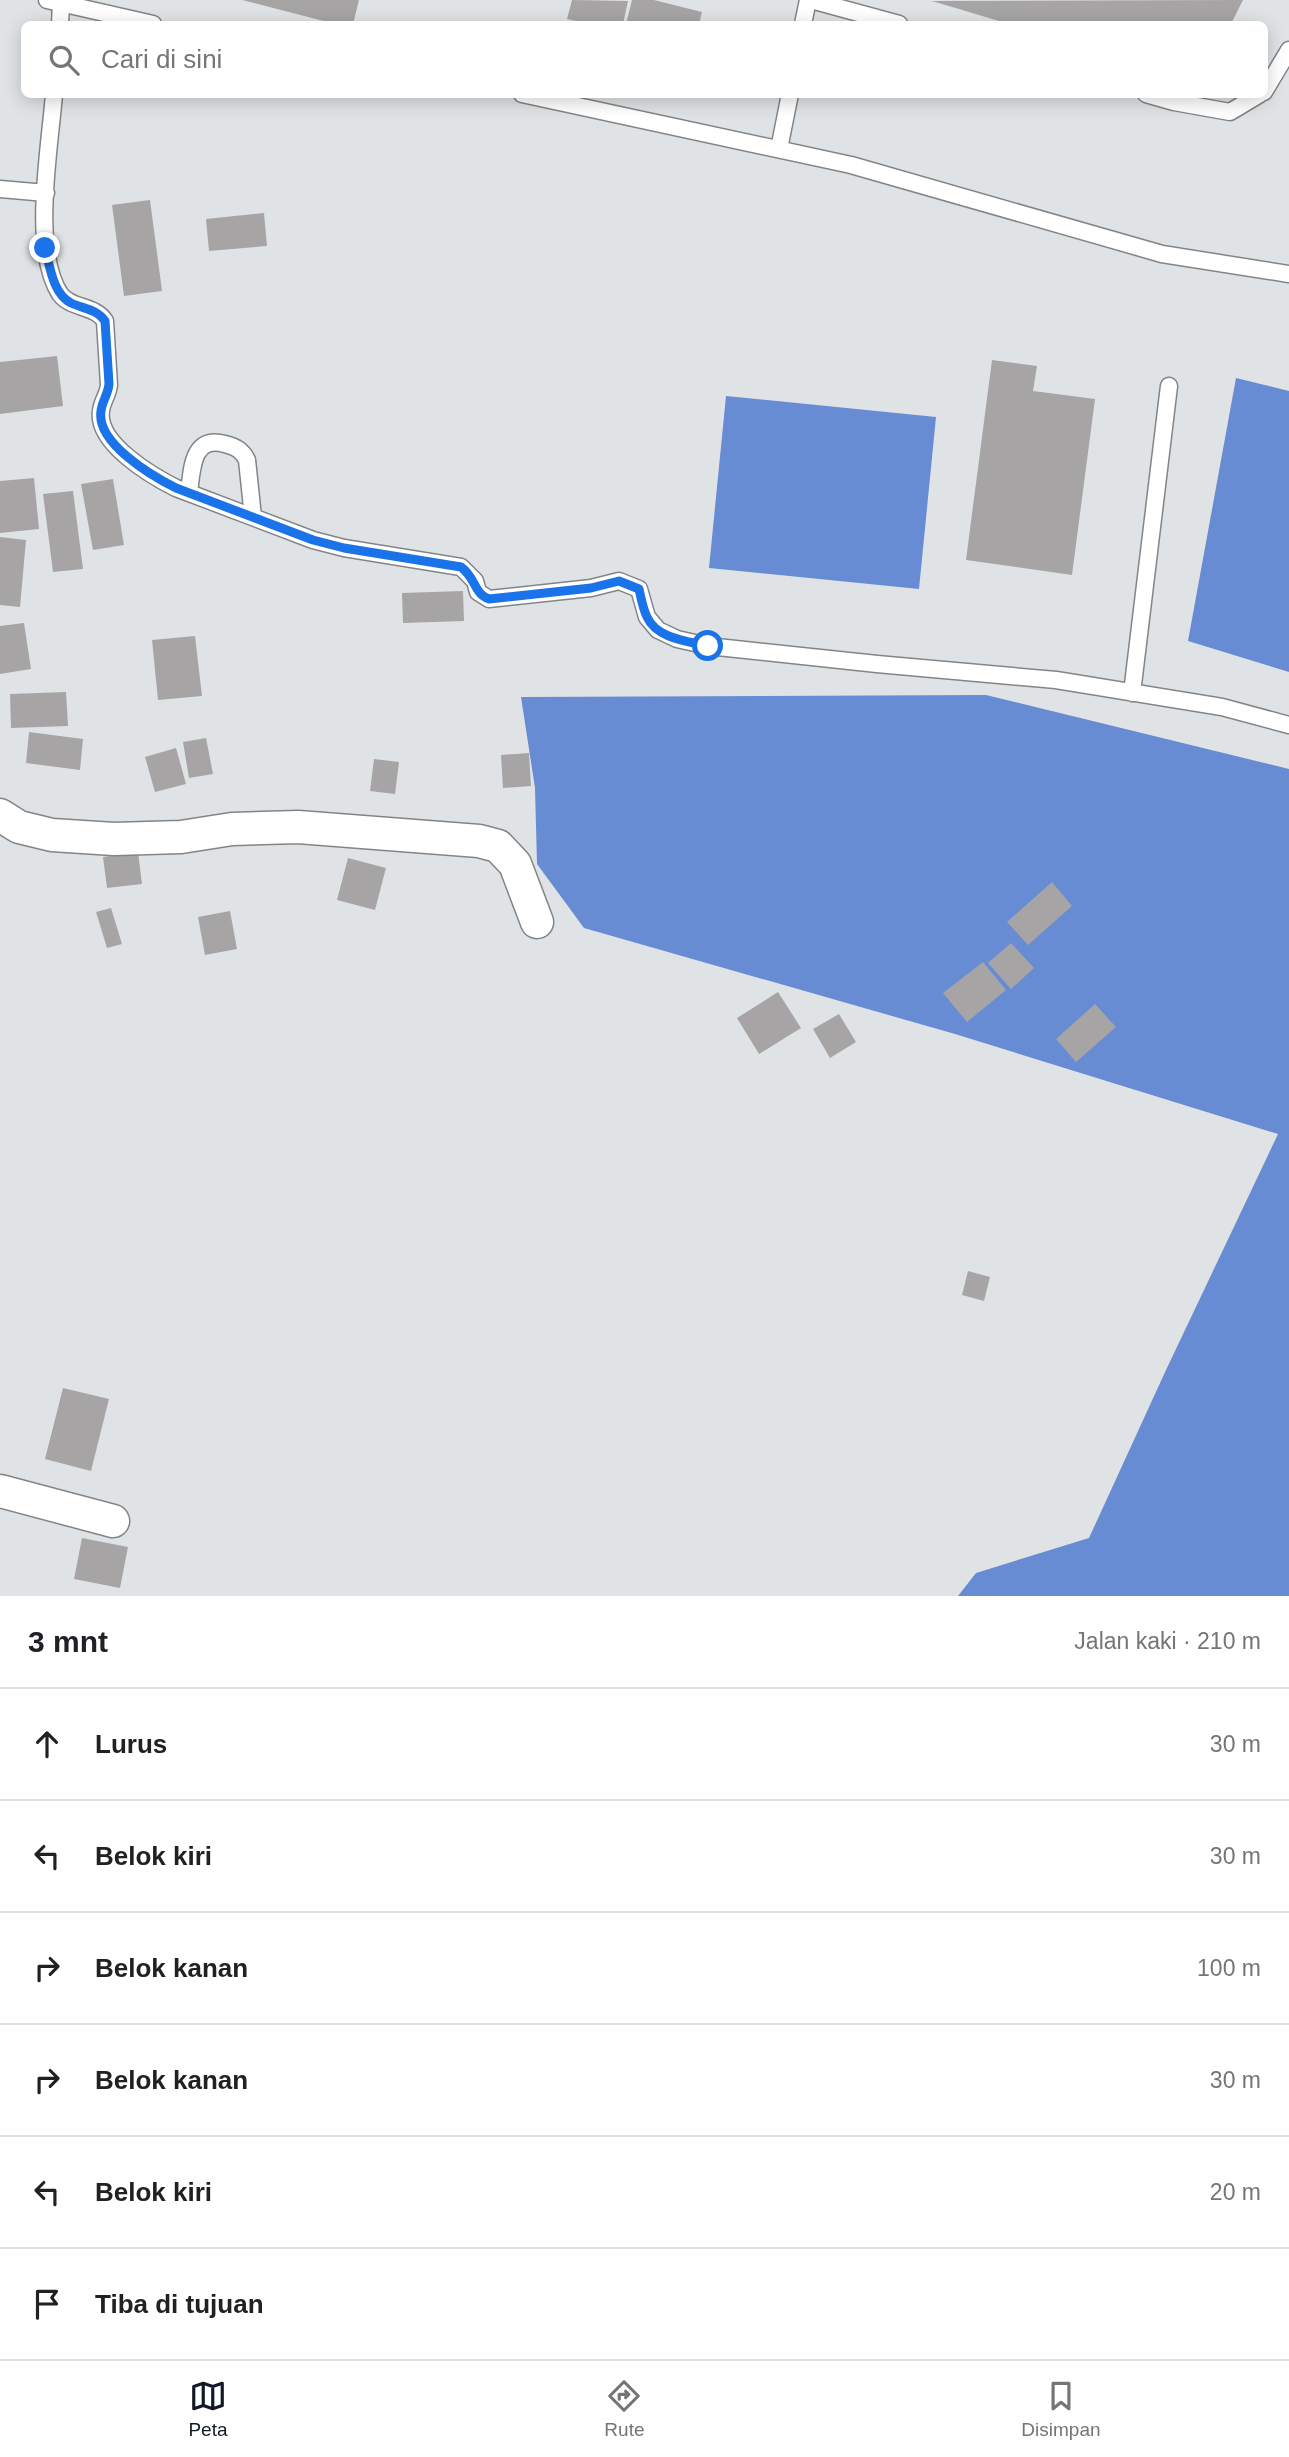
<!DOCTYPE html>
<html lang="id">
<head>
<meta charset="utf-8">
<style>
	:root { --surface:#fff; --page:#f6f6f6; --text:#202124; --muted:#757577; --line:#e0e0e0; --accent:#111827 }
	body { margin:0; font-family:Arial,sans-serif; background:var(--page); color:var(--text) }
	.stop { position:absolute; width:21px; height:21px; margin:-16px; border:5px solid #1a73e8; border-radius:50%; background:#fff }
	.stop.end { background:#1a73e8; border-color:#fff; box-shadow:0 2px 7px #0008 }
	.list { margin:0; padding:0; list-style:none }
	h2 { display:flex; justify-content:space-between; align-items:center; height:91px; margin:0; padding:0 28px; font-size:30px }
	h2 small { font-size:23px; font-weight:400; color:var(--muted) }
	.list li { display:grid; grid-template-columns:46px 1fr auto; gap:21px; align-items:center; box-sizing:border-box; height:112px; padding:0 28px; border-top:2px solid var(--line) }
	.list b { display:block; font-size:26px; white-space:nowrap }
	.list em { font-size:23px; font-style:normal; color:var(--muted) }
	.icon { flex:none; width:38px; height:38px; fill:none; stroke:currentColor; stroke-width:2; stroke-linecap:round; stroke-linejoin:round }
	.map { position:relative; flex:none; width:1289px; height:1596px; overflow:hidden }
	.search { position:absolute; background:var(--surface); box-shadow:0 4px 18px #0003; left:21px; right:21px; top:21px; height:77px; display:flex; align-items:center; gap:18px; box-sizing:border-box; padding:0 24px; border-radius:10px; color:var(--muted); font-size:26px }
	.sheet { height:763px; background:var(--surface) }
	nav { display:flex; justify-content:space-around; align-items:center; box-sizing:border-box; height:98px; border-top:2px solid var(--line); background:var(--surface); font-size:19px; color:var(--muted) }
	nav a { display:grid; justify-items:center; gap:4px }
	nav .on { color:var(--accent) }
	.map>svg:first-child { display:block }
</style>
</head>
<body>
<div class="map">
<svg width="1289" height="1596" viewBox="0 0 1289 1596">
	<rect width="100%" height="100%" fill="#e0e3e5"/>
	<path fill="#678cd4" d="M 1236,378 L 1289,391 L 1289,672 L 1188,641 Z
		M 726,396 L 936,417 L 919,589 L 709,568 Z
		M 986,695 L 1289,769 L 1289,1596 L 958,1596 L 976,1573 L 1089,1538 L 1166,1370 L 1278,1134 L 955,1034 L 584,928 L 537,864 L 535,788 L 521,697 Z"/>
	<path fill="#a7a4a6" d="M 242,0 L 359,0 L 353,24 L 335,24 Z
		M 572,0 L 628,1 L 623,24 L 589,24 L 567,19 Z
		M 632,0 L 654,0 L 702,12 L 699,24 L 626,24 Z
		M 1243,0 L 1231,24 L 1009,24 L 932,1 Z
		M 150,200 L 162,291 L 124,296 L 112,205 Z
		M 264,213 L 267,246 L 209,251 L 206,219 Z
		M 57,356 L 63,406 L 0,414 L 0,362 Z
		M 992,360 L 1037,366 L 1033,391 L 1095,399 L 1072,575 L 966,560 Z
		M 34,478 L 39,529 L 0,533 L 0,481 Z
		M 113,479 L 124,545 L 93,550 L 81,484 Z
		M 73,491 L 83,569 L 53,572 L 43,494 Z
		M 0,537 L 26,540 L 20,607 L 0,605 Z
		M 463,591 L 464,621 L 403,623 L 402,593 Z
		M 24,623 L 31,669 L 0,674 L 0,626 Z
		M 195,636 L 202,696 L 158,700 L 152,640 Z
		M 66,692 L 68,726 L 11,728 L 10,694 Z
		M 29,732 L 83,739 L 80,770 L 26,763 Z
		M 206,738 L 213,774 L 189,778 L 183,742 Z
		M 176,748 L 186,784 L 155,792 L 145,757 Z
		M 529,753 L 531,786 L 503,788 L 501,755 Z
		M 374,759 L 399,762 L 395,794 L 370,791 Z
		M 138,852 L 142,884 L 107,888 L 103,857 Z
		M 348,858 L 386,868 L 375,910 L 337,900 Z
		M 1052,882 L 1072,906 L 1028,945 L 1007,922 Z
		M 111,908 L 122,944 L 107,948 L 96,912 Z
		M 230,911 L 237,949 L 205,955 L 198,917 Z
		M 1011,943 L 1034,968 L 1011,989 L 988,963 Z
		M 983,962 L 1006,990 L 967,1022 L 943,993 Z
		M 778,992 L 801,1028 L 759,1054 L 737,1018 Z
		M 1095,1004 L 1116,1027 L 1076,1062 L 1056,1039 Z
		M 839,1014 L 856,1042 L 830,1058 L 813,1029 Z
		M 968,1271 L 990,1277 L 984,1301 L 962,1295 Z
		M 63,1388 L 109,1399 L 91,1471 L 45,1459 Z
		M 82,1538 L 128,1547 L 120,1588 L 74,1579 Z"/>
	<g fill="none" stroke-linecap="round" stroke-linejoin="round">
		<defs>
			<path id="service" d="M 47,0 L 153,24
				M 811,0 L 899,24
				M 60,24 L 61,3
				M 803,24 L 808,0
				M 1264,92 L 1289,50
				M 54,94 C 50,147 31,249 60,294 C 71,309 95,305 105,321 L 109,385 C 108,395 102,401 101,411 C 96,443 152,476 176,488 L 313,540 L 344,548 L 461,567 L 475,581 L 478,592 L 489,599 L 591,588 L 619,581 L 639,589 L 647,617 L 658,630 L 677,639 L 708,646 L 877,664 L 1056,680 L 1222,707 L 1289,725
				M 522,94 L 851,165 L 1162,254 L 1289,274
				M 1146,94 L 1174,102 L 1230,112 L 1260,94
				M 779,149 L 790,94
				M 0,189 L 46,193
				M 189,493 C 192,469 192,435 225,444 C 236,447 242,450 247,460 L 253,517
				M 1132,693 L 1169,386"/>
			<path id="minor" d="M 0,815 L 19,827 L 52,835 L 114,839 L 181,837 L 232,829 L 298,827 L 479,841 L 498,846 L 515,864 L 537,922
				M 0,1491 L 113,1521"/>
		</defs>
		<use href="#service" stroke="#828587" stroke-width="19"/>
		<use href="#minor" stroke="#828587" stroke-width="35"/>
		<use href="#service" stroke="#fff" stroke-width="16"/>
		<use href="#minor" stroke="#fff" stroke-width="32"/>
	</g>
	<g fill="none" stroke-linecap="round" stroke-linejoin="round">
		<path stroke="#1a73e8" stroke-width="9" d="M 45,248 C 50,267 53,294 71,303 C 84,309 97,309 105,321 L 109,384 C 108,395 102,401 101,411 C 96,443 152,476 176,488 L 313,540 L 344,548 L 461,567 C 476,578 474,594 489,599 L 591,588 L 619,581 L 639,589 C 641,598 643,609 647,617 C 657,639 688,641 708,646"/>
	</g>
</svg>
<div class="stop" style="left:708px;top:646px"></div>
<div class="stop end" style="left:45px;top:248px"></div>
<div class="search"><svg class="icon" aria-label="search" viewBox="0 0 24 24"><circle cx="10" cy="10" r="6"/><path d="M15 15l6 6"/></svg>Cari di sini</div>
</div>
<section class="sheet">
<h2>3 mnt<small>Jalan kaki · 210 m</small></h2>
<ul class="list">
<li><svg class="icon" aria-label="ahead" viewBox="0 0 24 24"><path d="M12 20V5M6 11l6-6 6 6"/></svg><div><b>Lurus</b></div><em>30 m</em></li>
<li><svg class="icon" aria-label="left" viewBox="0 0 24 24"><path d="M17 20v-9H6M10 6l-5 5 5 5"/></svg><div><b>Belok kiri</b></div><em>30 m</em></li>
<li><svg class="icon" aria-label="right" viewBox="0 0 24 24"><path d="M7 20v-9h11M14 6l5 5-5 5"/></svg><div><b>Belok kanan</b></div><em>100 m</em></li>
<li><svg class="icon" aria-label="right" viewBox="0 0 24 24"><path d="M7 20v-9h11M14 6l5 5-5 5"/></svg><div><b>Belok kanan</b></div><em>30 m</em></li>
<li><svg class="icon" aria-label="left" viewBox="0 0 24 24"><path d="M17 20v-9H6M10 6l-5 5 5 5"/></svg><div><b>Belok kiri</b></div><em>20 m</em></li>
<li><svg class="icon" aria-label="arrive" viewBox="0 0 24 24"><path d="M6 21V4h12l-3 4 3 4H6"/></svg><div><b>Tiba di tujuan</b></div></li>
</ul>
</section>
<nav>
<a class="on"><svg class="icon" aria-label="map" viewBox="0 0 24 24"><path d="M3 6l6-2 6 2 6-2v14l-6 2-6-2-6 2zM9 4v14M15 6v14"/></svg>Peta</a>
<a><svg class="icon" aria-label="directions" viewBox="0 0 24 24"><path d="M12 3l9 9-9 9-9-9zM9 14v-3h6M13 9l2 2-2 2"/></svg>Rute</a>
<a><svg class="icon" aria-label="saved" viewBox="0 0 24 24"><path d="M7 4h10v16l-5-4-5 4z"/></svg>Disimpan</a>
</nav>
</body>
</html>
